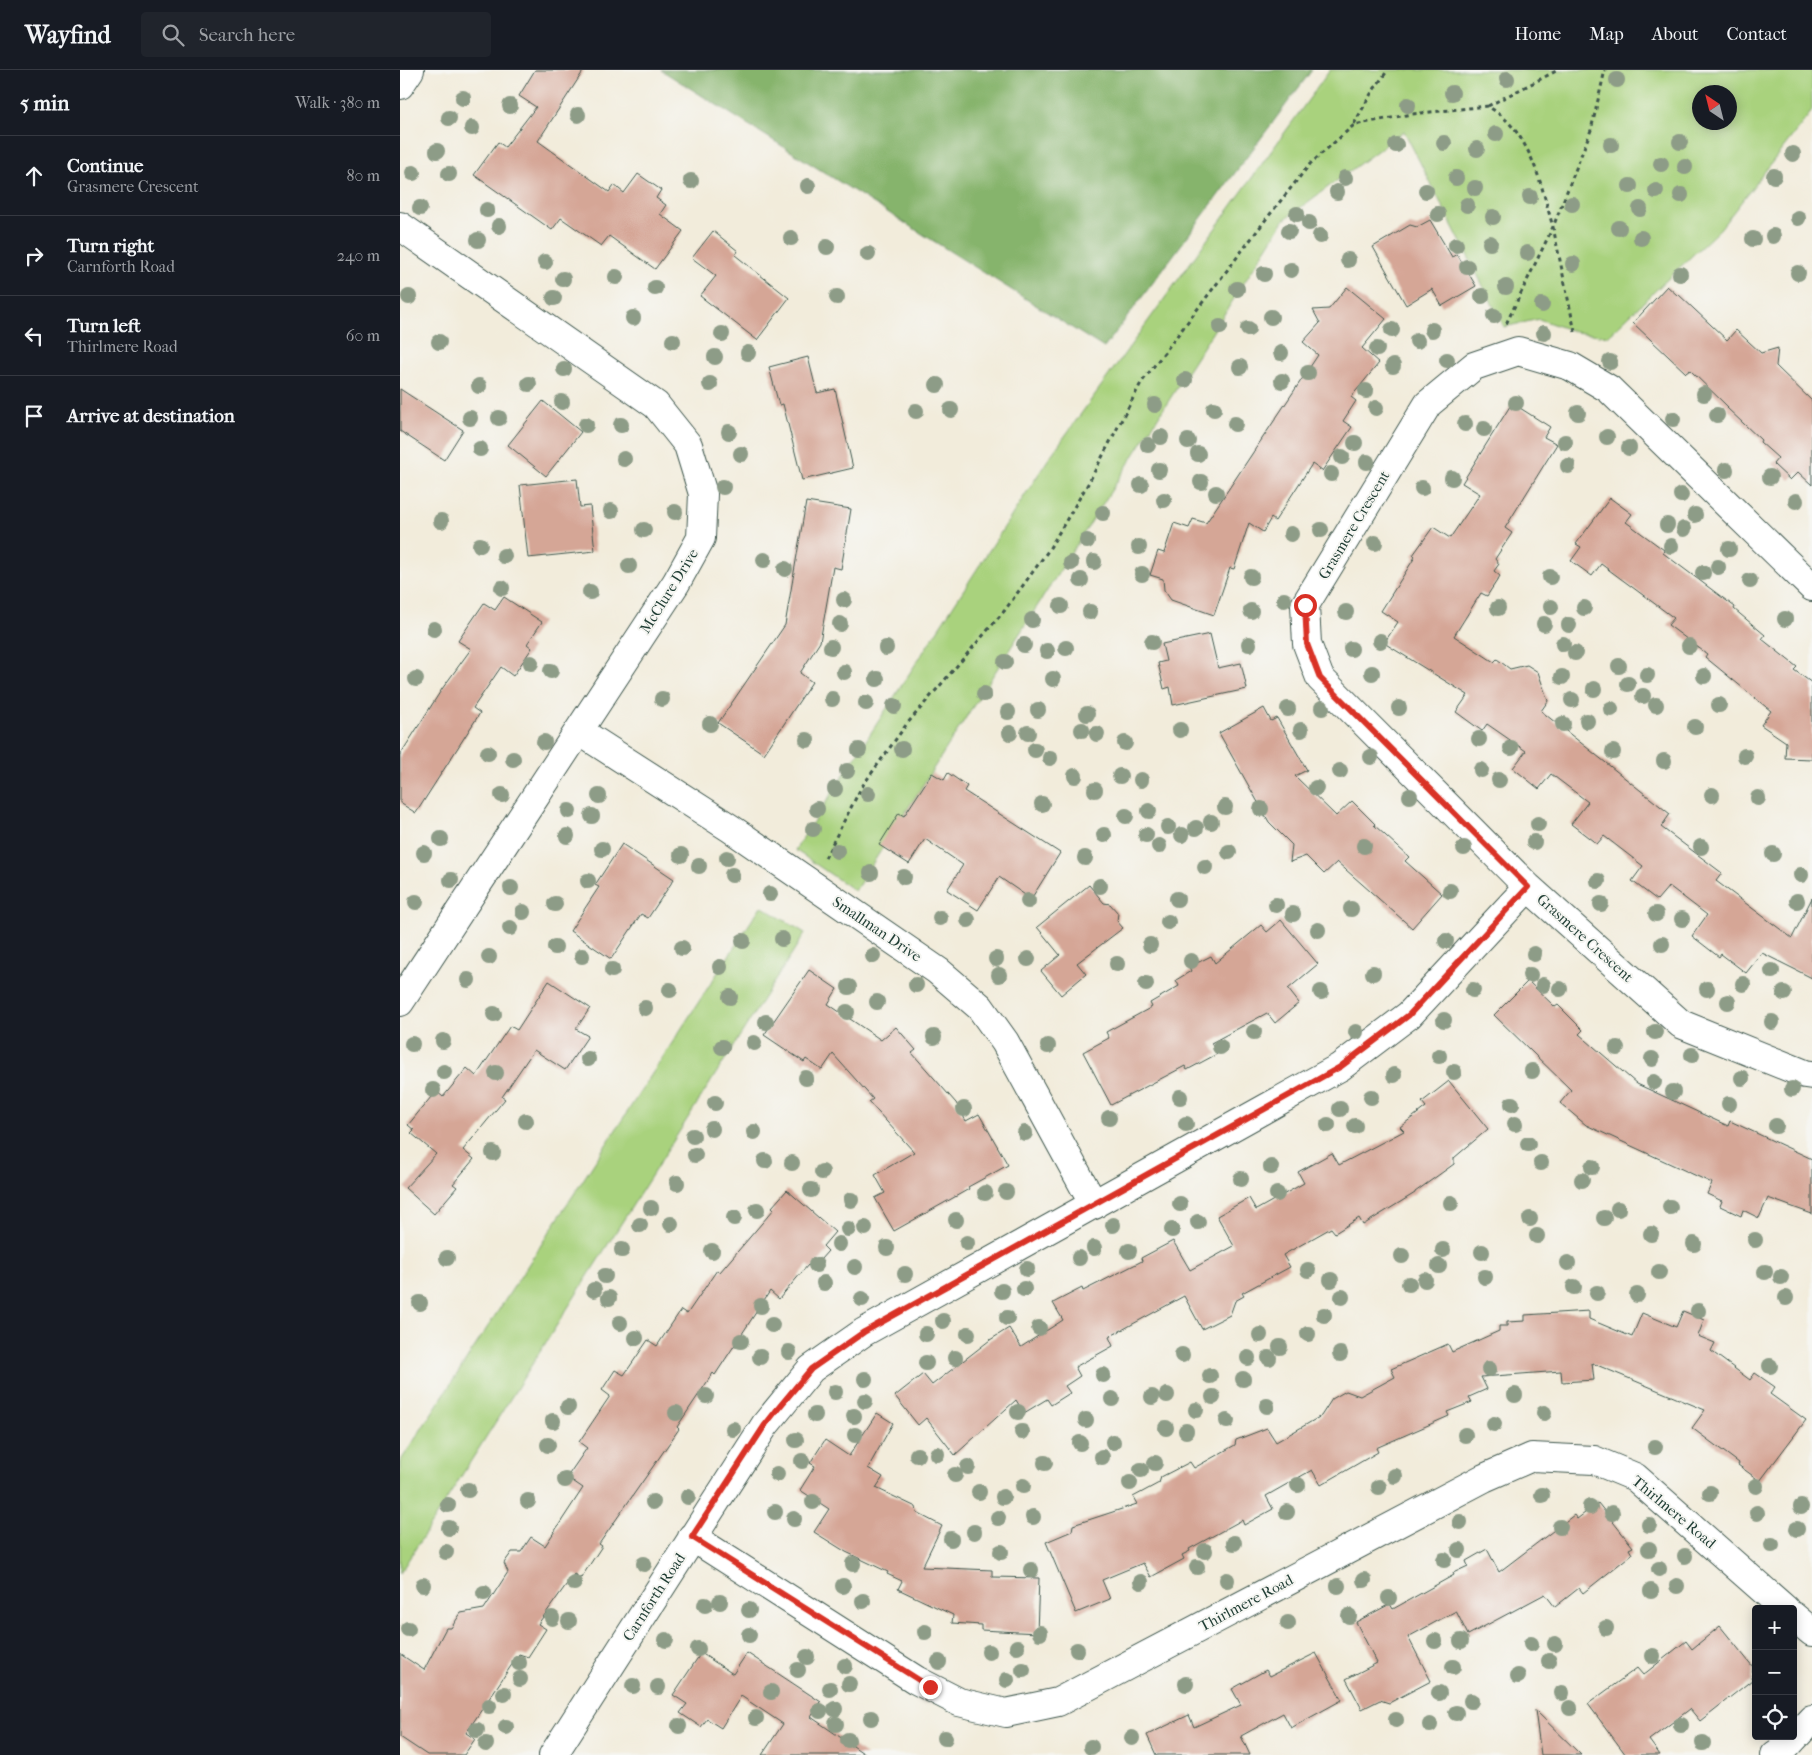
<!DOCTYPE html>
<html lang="en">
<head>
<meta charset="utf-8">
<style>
	:root { --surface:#171b24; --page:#20242c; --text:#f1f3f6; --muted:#9ea1a6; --line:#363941 }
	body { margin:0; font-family:"IM FELL French Canon",serif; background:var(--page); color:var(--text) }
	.controls { position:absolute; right:15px; bottom:15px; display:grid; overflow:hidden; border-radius:5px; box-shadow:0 2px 12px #0003 }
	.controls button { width:45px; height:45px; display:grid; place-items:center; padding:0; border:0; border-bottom:1px solid var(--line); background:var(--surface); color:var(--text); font:25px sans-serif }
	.compass { position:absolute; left:1292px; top:15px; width:45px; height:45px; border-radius:50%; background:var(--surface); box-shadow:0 2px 12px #0003; rotate:325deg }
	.stop { position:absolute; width:15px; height:15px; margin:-11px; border:4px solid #d93025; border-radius:50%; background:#fff }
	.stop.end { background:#d93025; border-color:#fff; box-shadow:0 1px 5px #0008 }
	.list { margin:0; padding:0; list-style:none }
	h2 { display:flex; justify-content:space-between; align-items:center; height:65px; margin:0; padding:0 20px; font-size:21px }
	h2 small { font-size:16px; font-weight:400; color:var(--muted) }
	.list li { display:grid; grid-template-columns:32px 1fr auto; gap:15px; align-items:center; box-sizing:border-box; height:80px; padding:0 20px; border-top:1px solid var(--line) }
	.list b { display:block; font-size:19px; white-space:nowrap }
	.list p { margin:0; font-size:16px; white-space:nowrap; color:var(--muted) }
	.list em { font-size:16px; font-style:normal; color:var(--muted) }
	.icon { flex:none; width:28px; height:28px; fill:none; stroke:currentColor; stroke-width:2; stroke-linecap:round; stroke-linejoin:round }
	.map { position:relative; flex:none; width:1412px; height:1685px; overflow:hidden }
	header { display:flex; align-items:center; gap:30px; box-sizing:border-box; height:70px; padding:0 25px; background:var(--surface); border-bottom:1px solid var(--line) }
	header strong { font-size:24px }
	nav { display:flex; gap:28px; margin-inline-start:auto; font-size:18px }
	.search { width:350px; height:45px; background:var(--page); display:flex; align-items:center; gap:12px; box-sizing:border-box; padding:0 18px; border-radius:5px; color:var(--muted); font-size:19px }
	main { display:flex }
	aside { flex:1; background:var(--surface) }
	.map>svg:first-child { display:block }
</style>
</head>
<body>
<header>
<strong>Wayfind</strong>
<div class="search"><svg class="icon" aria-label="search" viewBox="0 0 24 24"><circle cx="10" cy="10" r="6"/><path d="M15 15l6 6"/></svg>Search here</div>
<nav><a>Home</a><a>Map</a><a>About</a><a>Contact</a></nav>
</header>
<main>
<aside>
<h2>5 min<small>Walk · 380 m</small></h2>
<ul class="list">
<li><svg class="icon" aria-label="ahead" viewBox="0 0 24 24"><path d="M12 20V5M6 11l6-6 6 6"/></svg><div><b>Continue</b><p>Grasmere Crescent</p></div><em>80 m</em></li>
<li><svg class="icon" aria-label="right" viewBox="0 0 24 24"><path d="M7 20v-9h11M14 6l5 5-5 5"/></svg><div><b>Turn right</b><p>Carnforth Road</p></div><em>240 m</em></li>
<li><svg class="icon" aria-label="left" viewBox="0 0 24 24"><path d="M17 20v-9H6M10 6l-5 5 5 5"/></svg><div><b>Turn left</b><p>Thirlmere Road</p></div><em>60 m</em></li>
<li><svg class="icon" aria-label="arrive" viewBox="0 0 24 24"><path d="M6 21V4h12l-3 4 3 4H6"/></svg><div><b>Arrive at destination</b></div></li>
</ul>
</aside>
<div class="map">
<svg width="1412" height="1685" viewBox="0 0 1412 1685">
	<rect width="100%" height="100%" fill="#f6f6f2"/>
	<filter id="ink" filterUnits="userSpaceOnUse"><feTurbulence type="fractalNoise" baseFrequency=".02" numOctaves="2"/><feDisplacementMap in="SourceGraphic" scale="10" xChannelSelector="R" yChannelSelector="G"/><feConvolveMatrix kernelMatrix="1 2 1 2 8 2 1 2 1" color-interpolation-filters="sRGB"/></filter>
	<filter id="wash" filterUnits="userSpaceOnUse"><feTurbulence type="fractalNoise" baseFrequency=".0096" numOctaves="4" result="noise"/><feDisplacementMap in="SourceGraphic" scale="20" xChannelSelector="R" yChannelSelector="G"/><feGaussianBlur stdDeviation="1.12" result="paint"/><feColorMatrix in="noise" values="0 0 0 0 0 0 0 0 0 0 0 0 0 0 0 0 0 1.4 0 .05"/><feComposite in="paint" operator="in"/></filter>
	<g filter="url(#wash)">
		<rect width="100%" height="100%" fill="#f2ecdb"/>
		<path fill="#a9d27d" stroke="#648858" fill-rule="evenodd" d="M 930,0 L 1412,0 L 1412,41 L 1320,159 L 1208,266 L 1175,262 L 1139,249 L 1104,257 L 1004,61 L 885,149 L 455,821 L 395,780 L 649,388 ZM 1300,22 L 1330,22 L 1330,52 L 1300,52 Z
			M 361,836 L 405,863 L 0,1503 L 0,1392 Z"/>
		<path fill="#86b46c" stroke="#527850" d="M 261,0 L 912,0 L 704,278 Z"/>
		<g id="blocks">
			<path fill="#d5a696" d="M 135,0 L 184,0 L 138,71 L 209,122 L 214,115 L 224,123 L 238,104 L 261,120 L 256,128 L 266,135 L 260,144 L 283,161 L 255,199 L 209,166 L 201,176 L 161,148 L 152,160 L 74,105 L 98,72 L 105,77 L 136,37 L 119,26 Z
				M 1030,150 L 1052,187 L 1057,184 L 1076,216 L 1042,236 L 1032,219 L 1006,235 L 973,177 L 1010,155 L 1017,157 Z
				M 313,161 L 338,181 L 335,185 L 389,228 L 357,270 L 300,226 L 316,206 L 292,188 Z
				M 1267,216 L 1277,225 L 1278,224 L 1327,270 L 1336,260 L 1361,283 L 1378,278 L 1376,296 L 1412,331 L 1412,415 L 1398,402 L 1390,410 L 1373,394 L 1378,388 L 1360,372 L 1361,370 L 1327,338 L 1328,337 L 1290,300 L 1286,303 L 1233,253 Z
				M 947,217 L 986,249 L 962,278 L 979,293 L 951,327 L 956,331 L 943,351 L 952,357 L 922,401 L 912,394 L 875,451 L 871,448 L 863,462 L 849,453 L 834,499 L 830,498 L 814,545 L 771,530 L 764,520 L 763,509 L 750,505 L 758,481 L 764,483 L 774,453 L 789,458 L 793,449 L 806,453 L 918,285 L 903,272 L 920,253 L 913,240 L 929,239 Z
				M 408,287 L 417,323 L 435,319 L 453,398 L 402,410 L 383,334 L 379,335 L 369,297 Z
				M 0,319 L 63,360 L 44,390 L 0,361 Z
				M 143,331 L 181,362 L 146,406 L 108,375 Z
				M 1112,333 L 1150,357 L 1144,367 L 1157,374 L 1105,458 L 1112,463 L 1095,489 L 1099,494 L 1094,501 L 1100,506 L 1087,526 L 1081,523 L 1054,566 L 1094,592 L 1097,589 L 1110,599 L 1127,595 L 1138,602 L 1148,631 L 1141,641 L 1270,744 L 1261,757 L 1322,803 L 1316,811 L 1392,868 L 1412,828 L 1412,908 L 1362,883 L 1346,903 L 1321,884 L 1319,887 L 1292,866 L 1307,845 L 1269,816 L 1257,830 L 1232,811 L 1243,796 L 1204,766 L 1197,774 L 1171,754 L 1188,732 L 1151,704 L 1139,719 L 1113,698 L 1126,681 L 1087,654 L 1082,661 L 1056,642 L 1068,625 L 984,573 L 998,552 L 981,541 L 1015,487 L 1013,485 L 1033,457 L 1050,468 L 1080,424 L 1062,413 Z
				M 177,409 L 180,437 L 190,436 L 195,481 L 128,488 L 120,415 Z
				M 1210,428 L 1232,444 L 1226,452 L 1264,480 L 1263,483 L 1335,537 L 1334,539 L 1365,565 L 1362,569 L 1397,597 L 1394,600 L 1412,613 L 1412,689 L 1385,688 L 1386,672 L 1361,655 L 1371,641 L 1305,587 L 1307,584 L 1268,555 L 1274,548 L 1201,494 L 1192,506 L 1171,491 L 1181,477 L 1176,474 Z
				M 406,432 L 451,439 L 441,499 L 433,497 L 420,572 L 400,603 L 412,612 L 364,684 L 318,653 L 385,555 Z
				M 104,527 L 142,552 L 127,574 L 132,578 L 113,606 L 101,597 L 73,638 L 80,643 L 16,743 L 0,733 L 0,685 L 42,619 L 71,579 L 58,571 L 84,533 L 95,540 Z
				M 810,564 L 818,598 L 841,593 L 847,619 L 773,635 L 770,617 L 764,619 L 758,593 L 766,591 L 762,574 Z
				M 864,638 L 871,651 L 877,648 L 907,700 L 895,706 L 936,746 L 952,731 L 975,754 L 974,755 L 1009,787 L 1005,791 L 1042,824 L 1012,858 L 937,792 L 924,804 L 906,786 L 890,792 L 892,775 L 869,752 L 819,663 Z
				M 532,703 L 544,710 L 548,703 L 567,716 L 564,721 L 660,783 L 631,829 L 599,807 L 578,840 L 547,820 L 563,795 L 525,769 L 509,794 L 479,775 L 499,743 L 504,746 Z
				M 222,774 L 274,809 L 248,848 L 241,844 L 211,889 L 170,861 L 199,817 L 195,815 Z
				M 689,815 L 704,833 L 710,834 L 718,843 L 717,851 L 723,858 L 677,893 L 686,904 L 661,925 L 641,901 L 660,885 L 637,857 Z
				M 881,850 L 918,894 L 888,919 L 899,933 L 875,953 L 867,943 L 811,973 L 817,984 L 787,1000 L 785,996 L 711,1035 L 683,982 L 709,968 L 706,962 L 752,937 L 750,933 L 779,916 L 776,910 L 791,901 L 789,897 L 811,886 L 815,893 L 861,855 L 867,862 Z
				M 409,900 L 437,919 L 428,934 L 481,970 L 496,957 L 516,980 L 512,983 L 556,1033 L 566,1051 L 579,1044 L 608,1095 L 568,1117 L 569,1119 L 494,1161 L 475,1128 L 485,1123 L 475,1105 L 514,1082 L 469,1032 L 473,1029 L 433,984 L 422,1000 L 406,989 L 404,992 L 364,965 Z
				M 149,911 L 190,938 L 176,959 L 188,966 L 165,1000 L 134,980 L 102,1027 L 105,1029 L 63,1080 L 74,1089 L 53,1114 L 57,1117 L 34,1144 L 5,1118 L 36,1084 L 11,1063 L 14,1060 L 8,1055 L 36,1021 L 43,1027 L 67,998 L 76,1006 L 110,956 L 117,960 Z
				M 1128,911 L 1155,937 L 1158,935 L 1183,960 L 1179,964 L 1237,1014 L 1328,1056 L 1330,1051 L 1412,1089 L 1412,1144 L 1368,1128 L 1359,1148 L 1343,1140 L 1341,1146 L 1320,1136 L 1322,1131 L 1307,1124 L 1312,1113 L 1186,1055 L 1160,1033 L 1171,1020 L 1094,945 Z
				M 1049,1011 L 1088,1059 L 1054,1088 L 1054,1094 L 1015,1122 L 1015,1123 L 963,1155 L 959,1148 L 935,1163 L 931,1158 L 883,1185 L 890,1197 L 842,1223 L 844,1226 L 835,1231 L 830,1245 L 802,1259 L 784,1226 L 709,1267 L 713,1276 L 675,1297 L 680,1306 L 665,1316 L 670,1323 L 651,1335 L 647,1329 L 624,1343 L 616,1330 L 555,1385 L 526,1348 L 518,1355 L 495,1326 L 523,1304 L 532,1315 L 590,1270 L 609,1258 L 621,1277 L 663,1250 L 653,1233 L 682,1218 L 683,1221 L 742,1191 L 741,1188 L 773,1171 L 790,1200 L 834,1176 L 817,1146 L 849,1128 L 856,1140 L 904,1113 L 898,1102 L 932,1083 L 939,1095 L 1004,1061 L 1000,1057 L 1026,1037 L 1022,1032 Z
				M 387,1120 L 435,1162 L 423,1176 L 428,1181 L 412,1199 L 408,1195 L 379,1229 L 370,1221 L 315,1305 L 313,1303 L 277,1357 L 279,1359 L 259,1388 L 199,1474 L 202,1476 L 181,1508 L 174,1504 L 138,1554 L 146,1559 L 128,1587 L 119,1584 L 66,1663 L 75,1669 L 64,1685 L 27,1685 L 0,1667 L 0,1584 L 24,1600 L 46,1558 L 51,1558 L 61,1543 L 84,1539 L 108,1502 L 104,1493 L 112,1482 L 121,1482 L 131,1467 L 145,1476 L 183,1418 L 167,1407 L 187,1378 L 179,1372 L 210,1326 L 202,1320 L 215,1300 L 224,1305 L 248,1270 L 257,1276 L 281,1240 L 287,1244 L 317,1200 L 320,1202 L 374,1139 L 372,1137 Z
				M 1189,1241 L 1189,1249 L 1232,1267 L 1242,1243 L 1276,1257 L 1283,1241 L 1304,1250 L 1298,1266 L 1315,1273 L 1311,1281 L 1350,1310 L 1355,1303 L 1375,1317 L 1370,1324 L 1406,1350 L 1360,1411 L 1338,1395 L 1339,1393 L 1292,1358 L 1305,1340 L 1192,1293 L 1194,1310 L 1162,1312 L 1161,1301 L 1081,1307 L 1087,1319 L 1069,1327 L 1072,1332 L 1047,1342 L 1049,1346 L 976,1378 L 978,1382 L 921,1415 L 912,1400 L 866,1426 L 873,1439 L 844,1455 L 842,1450 L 789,1479 L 790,1481 L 782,1485 L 784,1489 L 751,1507 L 743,1493 L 702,1510 L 710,1529 L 676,1543 L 646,1472 L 672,1461 L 673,1455 L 737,1434 L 733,1427 L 759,1413 L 761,1407 L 790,1392 L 794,1398 L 835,1375 L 836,1370 L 867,1358 L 876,1372 L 921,1346 L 932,1329 L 946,1321 L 960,1326 L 995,1307 L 991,1299 L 1048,1274 L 1052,1282 L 1099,1261 L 1099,1256 L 1107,1256 L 1107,1252 L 1125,1251 L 1125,1245 Z
				M 477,1343 L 493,1353 L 468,1398 L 483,1407 L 476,1418 L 516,1437 L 517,1443 L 542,1456 L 522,1497 L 592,1500 L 592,1507 L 639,1508 L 637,1563 L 581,1560 L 581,1555 L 552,1553 L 553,1545 L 498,1519 L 502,1511 L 487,1504 L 488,1502 L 446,1482 L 414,1462 L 429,1439 L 400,1420 L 415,1396 L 410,1393 L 425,1370 L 449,1386 Z
				M 1198,1433 L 1233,1477 L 1229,1479 L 1232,1484 L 1183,1523 L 1179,1518 L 1155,1537 L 1145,1524 L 1068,1565 L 1056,1541 L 1008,1567 L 1031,1611 L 989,1633 L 980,1630 L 962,1639 L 946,1609 L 977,1593 L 956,1552 L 990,1534 L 993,1539 L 1054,1505 L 1053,1503 L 1068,1496 L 1066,1491 L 1087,1479 L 1099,1502 L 1174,1445 L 1177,1449 Z
				M 1320,1556 L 1353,1597 L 1352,1610 L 1300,1651 L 1290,1639 L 1249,1670 L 1260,1685 L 1226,1685 L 1188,1634 L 1237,1598 L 1243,1605 L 1286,1571 L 1292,1579 Z
				M 301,1583 L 333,1604 L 347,1583 L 421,1632 L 411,1647 L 466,1685 L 362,1685 L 383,1654 L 341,1626 L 321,1658 L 307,1649 L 301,1657 L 280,1643 L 287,1634 L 273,1625 Z
				M 916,1583 L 942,1630 L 891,1658 L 883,1643 L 841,1666 L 850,1685 L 756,1685 L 747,1665 L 789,1645 L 794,1657 L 841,1635 L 832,1619 L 866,1600 L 870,1606 Z
				M 1135,1640 L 1181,1685 L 1141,1685 Z"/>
		</g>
	</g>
	<g filter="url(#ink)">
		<use href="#blocks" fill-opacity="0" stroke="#3f574d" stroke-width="1"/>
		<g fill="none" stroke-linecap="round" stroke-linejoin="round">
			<defs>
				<path id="minor" d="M 0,15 L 10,0
					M 0,156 L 256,335 L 288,375 L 303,424 L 301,468 L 276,513 L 0,932
					M 1412,517 L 1209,319 L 1170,296 L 1118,281 L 1074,296 L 1028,334 L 905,535 L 907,574 L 920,608 L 1128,817 L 1281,954 L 1405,1004 L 1412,1005
					M 179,661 L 330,758 L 538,901 L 580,937 L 605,972 L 694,1135
					M 292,1467 L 516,1610 L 559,1632 L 606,1643 L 658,1632 L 1084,1408 L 1132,1387 L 1194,1390 L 1235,1407 L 1385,1539
					M 1393,1546 L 1412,1562
					M 153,1685 L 365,1355 L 411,1299 L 464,1262 L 940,997 L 1009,945 L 1128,817
					M 1375,1685 L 1384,1679 L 1412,1649"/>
			</defs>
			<use href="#minor" stroke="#3f574d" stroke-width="30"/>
			<path stroke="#3f574d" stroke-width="3" stroke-dasharray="4 4" stroke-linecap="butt" d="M 1088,36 L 1158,0
				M 954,54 L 972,22 L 988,0
				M 1175,262 L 1153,157 L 1191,60 L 1205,0
				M 425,788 L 461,718 L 506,655 L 605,540 L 648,481 L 689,412 L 741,313 L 867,148 L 910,94 L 954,55 L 1012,44 L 1088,36 C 1093,40 1099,43 1104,48 C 1134,76 1142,119 1153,157 L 1106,254"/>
			<use href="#minor" stroke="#fff" stroke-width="28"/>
		</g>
		<g fill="#8d9c87">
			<circle cx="1107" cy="9" r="8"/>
			<circle cx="1217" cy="10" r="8"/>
			<circle cx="1052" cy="23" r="8"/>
			<circle cx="63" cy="28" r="8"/>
			<circle cx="1008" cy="35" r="8"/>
			<circle cx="110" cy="36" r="8"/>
			<circle cx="178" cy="45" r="8"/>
			<circle cx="49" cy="48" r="8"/>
			<circle cx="72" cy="58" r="8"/>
			<circle cx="1096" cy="64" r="8"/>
			<circle cx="1280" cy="72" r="8"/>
			<circle cx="1044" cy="73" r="8"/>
			<circle cx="996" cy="75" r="8"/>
			<circle cx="1211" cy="75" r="8"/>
			<circle cx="1077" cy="79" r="8"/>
			<circle cx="37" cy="81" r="8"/>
			<circle cx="1393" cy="84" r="8"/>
			<circle cx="1261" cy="94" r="8"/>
			<circle cx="1285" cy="97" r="8"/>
			<circle cx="13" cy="103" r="8"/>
			<circle cx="49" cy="104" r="8"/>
			<circle cx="1374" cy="106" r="8"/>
			<circle cx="945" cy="108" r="8"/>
			<circle cx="1056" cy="108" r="8"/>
			<circle cx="291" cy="111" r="8"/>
			<circle cx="408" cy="116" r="8"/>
			<circle cx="1230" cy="116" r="8"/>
			<circle cx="1075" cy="118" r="8"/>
			<circle cx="1026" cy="121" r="8"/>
			<circle cx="1256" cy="121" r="8"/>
			<circle cx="937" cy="122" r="8"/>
			<circle cx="1281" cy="125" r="8"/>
			<circle cx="1130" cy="127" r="8"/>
			<circle cx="1172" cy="134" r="8"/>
			<circle cx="1067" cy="135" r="8"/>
			<circle cx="20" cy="138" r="8"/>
			<circle cx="1240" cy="139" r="8"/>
			<circle cx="87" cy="140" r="8"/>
			<circle cx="897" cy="144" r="8"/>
			<circle cx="1038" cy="144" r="8"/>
			<circle cx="1093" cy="147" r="8"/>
			<circle cx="1398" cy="148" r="8"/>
			<circle cx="909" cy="153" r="8"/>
			<circle cx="99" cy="156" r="8"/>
			<circle cx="1219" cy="158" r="8"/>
			<circle cx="889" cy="161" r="8"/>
			<circle cx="920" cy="166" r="8"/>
			<circle cx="1373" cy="166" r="8"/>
			<circle cx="391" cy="168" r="8"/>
			<circle cx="1241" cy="168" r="8"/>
			<circle cx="1353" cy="169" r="8"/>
			<circle cx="78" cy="170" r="8"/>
			<circle cx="1090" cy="173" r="8"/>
			<circle cx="1056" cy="175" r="8"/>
			<circle cx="427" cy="177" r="8"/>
			<circle cx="1127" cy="183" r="8"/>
			<circle cx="468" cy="184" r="8"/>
			<circle cx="948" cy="190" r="8"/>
			<circle cx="145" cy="192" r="8"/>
			<circle cx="1173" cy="194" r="8"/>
			<circle cx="1067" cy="197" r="8"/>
			<circle cx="891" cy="200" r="8"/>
			<circle cx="1398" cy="203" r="8"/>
			<circle cx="864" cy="204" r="8"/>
			<circle cx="1280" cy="204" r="8"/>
			<circle cx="216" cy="207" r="8"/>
			<circle cx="163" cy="209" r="8"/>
			<circle cx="1106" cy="217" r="8"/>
			<circle cx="255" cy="218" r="8"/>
			<circle cx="837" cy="219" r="8"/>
			<circle cx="1082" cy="226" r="8"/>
			<circle cx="9" cy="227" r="8"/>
			<circle cx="437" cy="227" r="8"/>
			<circle cx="154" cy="228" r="8"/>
			<circle cx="1142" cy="235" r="8"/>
			<circle cx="1094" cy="246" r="8"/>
			<circle cx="871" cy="247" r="8"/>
			<circle cx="233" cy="248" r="8"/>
			<circle cx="820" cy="257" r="8"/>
			<circle cx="848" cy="259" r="8"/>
			<circle cx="992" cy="260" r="8"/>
			<circle cx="1032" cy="260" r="8"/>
			<circle cx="1144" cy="263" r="8"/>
			<circle cx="322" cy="264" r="8"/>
			<circle cx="273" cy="271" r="8"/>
			<circle cx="1017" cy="271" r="8"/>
			<circle cx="39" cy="272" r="8"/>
			<circle cx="977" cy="279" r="8"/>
			<circle cx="348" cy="283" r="8"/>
			<circle cx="881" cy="283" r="8"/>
			<circle cx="315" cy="287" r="8"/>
			<circle cx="1047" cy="290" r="8"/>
			<circle cx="1210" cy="292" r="8"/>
			<circle cx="993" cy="296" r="8"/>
			<circle cx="840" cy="297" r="8"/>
			<circle cx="164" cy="299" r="8"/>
			<circle cx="908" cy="303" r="8"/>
			<circle cx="785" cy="310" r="8"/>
			<circle cx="882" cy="311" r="8"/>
			<circle cx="129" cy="314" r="8"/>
			<circle cx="310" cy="314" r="8"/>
			<circle cx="537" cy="315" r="8"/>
			<circle cx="79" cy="316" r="8"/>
			<circle cx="966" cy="321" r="8"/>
			<circle cx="1304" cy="324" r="8"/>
			<circle cx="162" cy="332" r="8"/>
			<circle cx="1116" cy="333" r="8"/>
			<circle cx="755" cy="335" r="8"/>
			<circle cx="976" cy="338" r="8"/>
			<circle cx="814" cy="339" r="8"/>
			<circle cx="551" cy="340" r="8"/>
			<circle cx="516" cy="341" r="8"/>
			<circle cx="1178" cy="343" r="8"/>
			<circle cx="1317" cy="345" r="8"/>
			<circle cx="70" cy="348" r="8"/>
			<circle cx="99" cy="348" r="8"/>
			<circle cx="1273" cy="349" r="8"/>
			<circle cx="835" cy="354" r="8"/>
			<circle cx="1065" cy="354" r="8"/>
			<circle cx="186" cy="355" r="8"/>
			<circle cx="221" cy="355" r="8"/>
			<circle cx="1084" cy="359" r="8"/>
			<circle cx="329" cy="362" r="8"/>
			<circle cx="761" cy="367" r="8"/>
			<circle cx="1207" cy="367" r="8"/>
			<circle cx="788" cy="371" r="8"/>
			<circle cx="1165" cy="372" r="8"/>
			<circle cx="955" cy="373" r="8"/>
			<circle cx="748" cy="375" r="8"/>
			<circle cx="1229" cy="378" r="8"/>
			<circle cx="80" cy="379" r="8"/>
			<circle cx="341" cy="384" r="8"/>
			<circle cx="798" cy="384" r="8"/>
			<circle cx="942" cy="387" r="8"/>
			<circle cx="224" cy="389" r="8"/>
			<circle cx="967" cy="392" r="8"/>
			<circle cx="1168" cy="396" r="8"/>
			<circle cx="759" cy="400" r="8"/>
			<circle cx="1326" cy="400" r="8"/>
			<circle cx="931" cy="404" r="8"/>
			<circle cx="1370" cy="407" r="8"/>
			<circle cx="1052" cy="408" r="8"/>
			<circle cx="801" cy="412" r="8"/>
			<circle cx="741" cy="415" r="8"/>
			<circle cx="323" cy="417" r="8"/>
			<circle cx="1022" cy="418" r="8"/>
			<circle cx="816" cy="423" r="8"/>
			<circle cx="1281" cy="425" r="8"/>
			<circle cx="764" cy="430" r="8"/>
			<circle cx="1396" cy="431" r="8"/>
			<circle cx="211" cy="441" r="8"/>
			<circle cx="275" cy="442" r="8"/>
			<circle cx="703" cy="443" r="8"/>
			<circle cx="1295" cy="445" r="8"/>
			<circle cx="41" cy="451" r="8"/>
			<circle cx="1267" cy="455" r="8"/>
			<circle cx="1284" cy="459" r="8"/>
			<circle cx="244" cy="460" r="8"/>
			<circle cx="921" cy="460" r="8"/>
			<circle cx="891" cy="464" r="8"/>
			<circle cx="687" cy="471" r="8"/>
			<circle cx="975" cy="473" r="8"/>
			<circle cx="80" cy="475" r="8"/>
			<circle cx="1271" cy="476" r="8"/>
			<circle cx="739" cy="477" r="8"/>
			<circle cx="1329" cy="479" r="8"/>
			<circle cx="104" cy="486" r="8"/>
			<circle cx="364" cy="490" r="8"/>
			<circle cx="694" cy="492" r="8"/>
			<circle cx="671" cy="493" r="8"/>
			<circle cx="229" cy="496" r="8"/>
			<circle cx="1318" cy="497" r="8"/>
			<circle cx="385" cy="499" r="8"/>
			<circle cx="1303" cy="503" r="8"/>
			<circle cx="742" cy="504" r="8"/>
			<circle cx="851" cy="507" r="8"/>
			<circle cx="1150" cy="507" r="8"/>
			<circle cx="681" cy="510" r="8"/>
			<circle cx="1350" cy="511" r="8"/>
			<circle cx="102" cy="518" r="8"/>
			<circle cx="190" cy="522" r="8"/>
			<circle cx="444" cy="530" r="8"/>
			<circle cx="884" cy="530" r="8"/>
			<circle cx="661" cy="536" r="8"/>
			<circle cx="1151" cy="537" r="8"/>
			<circle cx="1098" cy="538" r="8"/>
			<circle cx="1184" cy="538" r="8"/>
			<circle cx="851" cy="541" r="8"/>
			<circle cx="690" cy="542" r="8"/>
			<circle cx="946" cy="542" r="8"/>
			<circle cx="1385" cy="549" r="8"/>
			<circle cx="632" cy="550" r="8"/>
			<circle cx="440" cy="554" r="8"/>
			<circle cx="1144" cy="554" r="8"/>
			<circle cx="1169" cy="555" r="8"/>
			<circle cx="34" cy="559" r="8"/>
			<circle cx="980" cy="571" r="8"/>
			<circle cx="752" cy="572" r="8"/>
			<circle cx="849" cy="574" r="8"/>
			<circle cx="1163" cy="574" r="8"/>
			<circle cx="624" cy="575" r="8"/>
			<circle cx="1289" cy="576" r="8"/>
			<circle cx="431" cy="577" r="8"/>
			<circle cx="486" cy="578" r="8"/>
			<circle cx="666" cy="578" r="8"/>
			<circle cx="951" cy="579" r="8"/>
			<circle cx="647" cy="581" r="8"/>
			<circle cx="1175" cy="583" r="8"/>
			<circle cx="605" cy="592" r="8"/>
			<circle cx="131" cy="593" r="8"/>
			<circle cx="1219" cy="596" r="8"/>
			<circle cx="151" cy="601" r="8"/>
			<circle cx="444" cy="602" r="8"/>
			<circle cx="972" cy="603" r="8"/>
			<circle cx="1247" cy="605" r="8"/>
			<circle cx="1304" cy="606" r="8"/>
			<circle cx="1162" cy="607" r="8"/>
			<circle cx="16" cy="609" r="8"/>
			<circle cx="477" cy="609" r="8"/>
			<circle cx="653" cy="609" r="8"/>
			<circle cx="1228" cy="614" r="8"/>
			<circle cx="1194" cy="619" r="8"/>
			<circle cx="584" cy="624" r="8"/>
			<circle cx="1243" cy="626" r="8"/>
			<circle cx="262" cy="629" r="8"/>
			<circle cx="432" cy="629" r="8"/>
			<circle cx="1172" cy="630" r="8"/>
			<circle cx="466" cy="633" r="8"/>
			<circle cx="1256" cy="635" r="8"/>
			<circle cx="1319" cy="635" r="8"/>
			<circle cx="494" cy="636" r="8"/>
			<circle cx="922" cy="638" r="8"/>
			<circle cx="999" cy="638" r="8"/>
			<circle cx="888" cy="639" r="8"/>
			<circle cx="1211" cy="639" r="8"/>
			<circle cx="638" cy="640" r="8"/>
			<circle cx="608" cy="642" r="8"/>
			<circle cx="687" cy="644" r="8"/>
			<circle cx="1187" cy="651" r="8"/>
			<circle cx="310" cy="654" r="8"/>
			<circle cx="1163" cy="654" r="8"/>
			<circle cx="1295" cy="657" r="8"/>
			<circle cx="682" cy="660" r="8"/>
			<circle cx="780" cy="660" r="8"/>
			<circle cx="901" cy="660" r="8"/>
			<circle cx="610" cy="663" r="8"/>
			<circle cx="628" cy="663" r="8"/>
			<circle cx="697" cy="664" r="8"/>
			<circle cx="1079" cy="669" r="8"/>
			<circle cx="407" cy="670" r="8"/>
			<circle cx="144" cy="672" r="8"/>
			<circle cx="725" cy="673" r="8"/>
			<circle cx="1111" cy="678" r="8"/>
			<circle cx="502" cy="679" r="8"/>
			<circle cx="459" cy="680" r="8"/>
			<circle cx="635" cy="680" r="8"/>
			<circle cx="1213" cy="682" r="8"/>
			<circle cx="88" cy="683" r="8"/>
			<circle cx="1345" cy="686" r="8"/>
			<circle cx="971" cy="687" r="8"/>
			<circle cx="650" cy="688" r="8"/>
			<circle cx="113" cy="689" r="8"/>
			<circle cx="1264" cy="691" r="8"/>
			<circle cx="1081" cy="700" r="8"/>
			<circle cx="447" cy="701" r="8"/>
			<circle cx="940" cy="701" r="8"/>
			<circle cx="675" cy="706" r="8"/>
			<circle cx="720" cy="706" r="8"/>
			<circle cx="741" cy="710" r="8"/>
			<circle cx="1099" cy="710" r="8"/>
			<circle cx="916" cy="718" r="8"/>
			<circle cx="435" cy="719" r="8"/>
			<circle cx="695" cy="720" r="8"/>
			<circle cx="468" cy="724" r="8"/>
			<circle cx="102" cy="725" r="8"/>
			<circle cx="1312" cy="725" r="8"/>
			<circle cx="199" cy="726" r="8"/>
			<circle cx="1010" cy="726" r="8"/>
			<circle cx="1358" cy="728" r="8"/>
			<circle cx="642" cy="734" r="8"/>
			<circle cx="825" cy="737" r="8"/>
			<circle cx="417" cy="739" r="8"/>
			<circle cx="861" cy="739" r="8"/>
			<circle cx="169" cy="741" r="8"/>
			<circle cx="749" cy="741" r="8"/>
			<circle cx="192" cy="746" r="8"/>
			<circle cx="726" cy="746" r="8"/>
			<circle cx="811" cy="752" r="8"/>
			<circle cx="1138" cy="754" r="8"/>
			<circle cx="768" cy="757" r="8"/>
			<circle cx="796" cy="758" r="8"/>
			<circle cx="413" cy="759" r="8"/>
			<circle cx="704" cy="765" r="8"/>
			<circle cx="746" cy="765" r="8"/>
			<circle cx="782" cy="765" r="8"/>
			<circle cx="167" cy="766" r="8"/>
			<circle cx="41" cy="769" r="8"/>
			<circle cx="1134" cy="772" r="8"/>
			<circle cx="759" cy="776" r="8"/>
			<circle cx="964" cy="776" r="8"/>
			<circle cx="1301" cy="777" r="8"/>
			<circle cx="1064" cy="778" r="8"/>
			<circle cx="202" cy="779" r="8"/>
			<circle cx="437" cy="781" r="8"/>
			<circle cx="829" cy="782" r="8"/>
			<circle cx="24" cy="783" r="8"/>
			<circle cx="1373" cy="784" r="8"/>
			<circle cx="281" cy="785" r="8"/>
			<circle cx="327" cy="788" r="8"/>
			<circle cx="685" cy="788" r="8"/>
			<circle cx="299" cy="796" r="8"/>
			<circle cx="805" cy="797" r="8"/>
			<circle cx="471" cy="803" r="8"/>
			<circle cx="332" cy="805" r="8"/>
			<circle cx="1401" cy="805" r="8"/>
			<circle cx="504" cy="807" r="8"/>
			<circle cx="51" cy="810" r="8"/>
			<circle cx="188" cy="811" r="8"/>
			<circle cx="1198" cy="811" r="8"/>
			<circle cx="700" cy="816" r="8"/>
			<circle cx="111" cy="818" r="8"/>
			<circle cx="1050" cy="821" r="8"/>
			<circle cx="370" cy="824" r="8"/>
			<circle cx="777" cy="829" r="8"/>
			<circle cx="628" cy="831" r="8"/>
			<circle cx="1397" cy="831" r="8"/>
			<circle cx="16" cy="832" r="8"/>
			<circle cx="155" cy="834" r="8"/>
			<circle cx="1201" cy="834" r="8"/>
			<circle cx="876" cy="835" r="8"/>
			<circle cx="951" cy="839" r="8"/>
			<circle cx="123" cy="842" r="8"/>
			<circle cx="893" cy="844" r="8"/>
			<circle cx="1256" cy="844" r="8"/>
			<circle cx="540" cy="848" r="8"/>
			<circle cx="1282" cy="849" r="8"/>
			<circle cx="568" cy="850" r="8"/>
			<circle cx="768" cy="852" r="8"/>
			<circle cx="110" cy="858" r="8"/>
			<circle cx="918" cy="860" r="8"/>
			<circle cx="382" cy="869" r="8"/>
			<circle cx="343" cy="871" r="8"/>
			<circle cx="1046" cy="871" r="8"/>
			<circle cx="1262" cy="874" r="8"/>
			<circle cx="750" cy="875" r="8"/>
			<circle cx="155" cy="877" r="8"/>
			<circle cx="282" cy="878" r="8"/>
			<circle cx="1134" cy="884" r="8"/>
			<circle cx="182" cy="886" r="8"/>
			<circle cx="473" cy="886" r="8"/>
			<circle cx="89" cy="887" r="8"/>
			<circle cx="596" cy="889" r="8"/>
			<circle cx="628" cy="889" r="8"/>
			<circle cx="791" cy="891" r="8"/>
			<circle cx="717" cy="894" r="8"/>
			<circle cx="320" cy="897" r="8"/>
			<circle cx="212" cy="900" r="8"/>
			<circle cx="1372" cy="901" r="8"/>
			<circle cx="973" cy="903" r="8"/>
			<circle cx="599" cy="905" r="8"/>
			<circle cx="1130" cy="905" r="8"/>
			<circle cx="68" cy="910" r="8"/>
			<circle cx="746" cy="914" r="8"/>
			<circle cx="1343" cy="914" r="8"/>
			<circle cx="516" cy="915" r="8"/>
			<circle cx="1143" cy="915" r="8"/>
			<circle cx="449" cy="917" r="8"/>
			<circle cx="1160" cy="919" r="8"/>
			<circle cx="1307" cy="919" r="8"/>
			<circle cx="270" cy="920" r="8"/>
			<circle cx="1073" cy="920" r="8"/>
			<circle cx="921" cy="922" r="8"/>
			<circle cx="1384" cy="923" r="8"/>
			<circle cx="330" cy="927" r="8"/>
			<circle cx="477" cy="932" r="8"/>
			<circle cx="1328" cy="932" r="8"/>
			<circle cx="245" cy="938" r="8"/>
			<circle cx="447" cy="942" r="8"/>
			<circle cx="94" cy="944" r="8"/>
			<circle cx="1044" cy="950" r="8"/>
			<circle cx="366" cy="952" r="8"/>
			<circle cx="1372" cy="952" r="8"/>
			<circle cx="854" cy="962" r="8"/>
			<circle cx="956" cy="962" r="8"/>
			<circle cx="1255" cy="962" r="8"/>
			<circle cx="534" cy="967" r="8"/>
			<circle cx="43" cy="971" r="8"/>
			<circle cx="354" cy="973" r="8"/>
			<circle cx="12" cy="974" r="8"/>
			<circle cx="648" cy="976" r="8"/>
			<circle cx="322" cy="977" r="8"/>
			<circle cx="820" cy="977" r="8"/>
			<circle cx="1217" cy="978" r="8"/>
			<circle cx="1292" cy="985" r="8"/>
			<circle cx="1039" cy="986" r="8"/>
			<circle cx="188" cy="989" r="8"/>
			<circle cx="1252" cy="989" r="8"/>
			<circle cx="1132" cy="1001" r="8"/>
			<circle cx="44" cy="1002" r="8"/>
			<circle cx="1054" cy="1002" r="8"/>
			<circle cx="96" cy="1003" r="8"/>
			<circle cx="994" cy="1005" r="8"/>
			<circle cx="406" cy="1008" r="8"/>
			<circle cx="1342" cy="1008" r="8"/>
			<circle cx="1254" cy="1012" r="8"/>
			<circle cx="1392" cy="1019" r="8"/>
			<circle cx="33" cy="1020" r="8"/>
			<circle cx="1273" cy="1022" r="8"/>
			<circle cx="780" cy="1027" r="8"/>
			<circle cx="971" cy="1027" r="8"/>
			<circle cx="315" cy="1033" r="8"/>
			<circle cx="1112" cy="1034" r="8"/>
			<circle cx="1329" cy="1034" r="8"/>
			<circle cx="564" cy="1039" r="8"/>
			<circle cx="940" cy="1039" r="8"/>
			<circle cx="709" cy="1048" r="8"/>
			<circle cx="126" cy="1051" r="8"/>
			<circle cx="786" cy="1054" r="8"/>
			<circle cx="1115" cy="1054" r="8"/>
			<circle cx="928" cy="1055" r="8"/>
			<circle cx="955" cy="1056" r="8"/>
			<circle cx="1376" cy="1056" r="8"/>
			<circle cx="312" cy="1059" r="8"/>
			<circle cx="354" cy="1062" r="8"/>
			<circle cx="625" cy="1063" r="8"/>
			<circle cx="293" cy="1066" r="8"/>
			<circle cx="1128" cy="1074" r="8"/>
			<circle cx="93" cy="1083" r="8"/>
			<circle cx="295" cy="1085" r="8"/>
			<circle cx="365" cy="1091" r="8"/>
			<circle cx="392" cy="1093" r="8"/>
			<circle cx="1141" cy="1093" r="8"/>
			<circle cx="871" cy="1097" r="8"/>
			<circle cx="1192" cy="1097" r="8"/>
			<circle cx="422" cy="1102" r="8"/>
			<circle cx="841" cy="1109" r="8"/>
			<circle cx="1182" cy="1110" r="8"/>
			<circle cx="277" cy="1113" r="8"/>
			<circle cx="411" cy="1120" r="8"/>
			<circle cx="606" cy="1122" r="8"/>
			<circle cx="585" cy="1123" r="8"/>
			<circle cx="877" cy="1124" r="8"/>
			<circle cx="451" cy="1130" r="8"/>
			<circle cx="1051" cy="1133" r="8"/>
			<circle cx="780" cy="1134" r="8"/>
			<circle cx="1270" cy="1137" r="8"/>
			<circle cx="251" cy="1138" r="8"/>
			<circle cx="1218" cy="1139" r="8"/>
			<circle cx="357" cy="1140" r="8"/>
			<circle cx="334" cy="1148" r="8"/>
			<circle cx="1204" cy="1148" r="8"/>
			<circle cx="1130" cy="1149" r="8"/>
			<circle cx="556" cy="1150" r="8"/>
			<circle cx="798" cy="1152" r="8"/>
			<circle cx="271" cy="1154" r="8"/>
			<circle cx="240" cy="1155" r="8"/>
			<circle cx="713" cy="1155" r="8"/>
			<circle cx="465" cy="1158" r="8"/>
			<circle cx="448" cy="1159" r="8"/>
			<circle cx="772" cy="1160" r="8"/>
			<circle cx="1251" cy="1164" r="8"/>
			<circle cx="1137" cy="1166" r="8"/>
			<circle cx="1355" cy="1170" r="8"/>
			<circle cx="567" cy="1173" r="8"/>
			<circle cx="439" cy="1174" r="8"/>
			<circle cx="1294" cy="1174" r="8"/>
			<circle cx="487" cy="1178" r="8"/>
			<circle cx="694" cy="1178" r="8"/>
			<circle cx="222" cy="1180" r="8"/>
			<circle cx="1043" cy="1180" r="8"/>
			<circle cx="312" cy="1181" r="8"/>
			<circle cx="729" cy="1181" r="8"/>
			<circle cx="1082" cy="1182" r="8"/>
			<circle cx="1002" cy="1186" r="8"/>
			<circle cx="47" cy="1188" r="8"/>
			<circle cx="679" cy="1188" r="8"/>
			<circle cx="1168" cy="1193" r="8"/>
			<circle cx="416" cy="1195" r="8"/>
			<circle cx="1039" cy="1196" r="8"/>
			<circle cx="455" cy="1197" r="8"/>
			<circle cx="627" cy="1199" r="8"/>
			<circle cx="908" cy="1200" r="8"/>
			<circle cx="1259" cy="1202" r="8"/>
			<circle cx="1365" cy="1202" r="8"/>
			<circle cx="505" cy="1204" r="8"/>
			<circle cx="205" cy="1206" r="8"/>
			<circle cx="1085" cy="1207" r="8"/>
			<circle cx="1381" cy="1207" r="8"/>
			<circle cx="931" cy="1210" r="8"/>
			<circle cx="1025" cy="1210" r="8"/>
			<circle cx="424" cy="1213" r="8"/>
			<circle cx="1009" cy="1214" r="8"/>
			<circle cx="1174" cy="1217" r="8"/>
			<circle cx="624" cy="1219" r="8"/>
			<circle cx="194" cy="1220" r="8"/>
			<circle cx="602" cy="1221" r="8"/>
			<circle cx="1197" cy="1223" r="8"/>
			<circle cx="1237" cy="1225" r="8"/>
			<circle cx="942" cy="1227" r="8"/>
			<circle cx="209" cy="1228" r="8"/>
			<circle cx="1386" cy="1228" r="8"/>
			<circle cx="462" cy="1229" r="8"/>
			<circle cx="20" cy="1233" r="8"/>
			<circle cx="361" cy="1236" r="8"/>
			<circle cx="1298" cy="1241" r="8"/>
			<circle cx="924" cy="1245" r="8"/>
			<circle cx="607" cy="1248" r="8"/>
			<circle cx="543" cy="1251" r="8"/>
			<circle cx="220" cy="1253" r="8"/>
			<circle cx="372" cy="1255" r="8"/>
			<circle cx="639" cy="1258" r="8"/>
			<circle cx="526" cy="1264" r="8"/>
			<circle cx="568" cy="1264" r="8"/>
			<circle cx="908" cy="1264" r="8"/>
			<circle cx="860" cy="1265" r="8"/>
			<circle cx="236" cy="1268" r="8"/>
			<circle cx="341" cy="1271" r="8"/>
			<circle cx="880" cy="1277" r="8"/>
			<circle cx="389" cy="1282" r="8"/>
			<circle cx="940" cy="1284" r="8"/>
			<circle cx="782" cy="1285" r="8"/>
			<circle cx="360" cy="1287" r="8"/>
			<circle cx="555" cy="1288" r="8"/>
			<circle cx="848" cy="1288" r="8"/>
			<circle cx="869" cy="1288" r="8"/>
			<circle cx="526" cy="1293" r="8"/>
			<circle cx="1370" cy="1296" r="8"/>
			<circle cx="1089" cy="1299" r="8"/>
			<circle cx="703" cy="1305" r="8"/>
			<circle cx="810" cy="1306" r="8"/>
			<circle cx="465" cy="1309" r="8"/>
			<circle cx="843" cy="1309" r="8"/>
			<circle cx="435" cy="1322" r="8"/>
			<circle cx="767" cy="1325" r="8"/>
			<circle cx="1115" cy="1325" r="8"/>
			<circle cx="306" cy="1326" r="8"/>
			<circle cx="752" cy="1327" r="8"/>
			<circle cx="813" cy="1327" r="8"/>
			<circle cx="712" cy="1329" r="8"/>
			<circle cx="465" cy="1331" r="8"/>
			<circle cx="867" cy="1336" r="8"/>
			<circle cx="168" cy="1337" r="8"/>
			<circle cx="796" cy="1340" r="8"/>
			<circle cx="618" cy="1342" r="8"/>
			<circle cx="276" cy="1343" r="8"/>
			<circle cx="1144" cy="1343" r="8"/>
			<circle cx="415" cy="1345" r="8"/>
			<circle cx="454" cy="1346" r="8"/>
			<circle cx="686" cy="1350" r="8"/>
			<circle cx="153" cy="1351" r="8"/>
			<circle cx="827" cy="1351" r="8"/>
			<circle cx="1094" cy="1354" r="8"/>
			<circle cx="766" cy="1358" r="8"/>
			<circle cx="333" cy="1359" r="8"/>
			<circle cx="786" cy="1361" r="8"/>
			<circle cx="622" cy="1362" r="8"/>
			<circle cx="455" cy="1365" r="8"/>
			<circle cx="1065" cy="1365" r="8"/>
			<circle cx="396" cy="1370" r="8"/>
			<circle cx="713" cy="1372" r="8"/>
			<circle cx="680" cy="1373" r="8"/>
			<circle cx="148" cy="1375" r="8"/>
			<circle cx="1255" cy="1377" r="8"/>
			<circle cx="537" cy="1384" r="8"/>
			<circle cx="517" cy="1385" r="8"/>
			<circle cx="702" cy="1387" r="8"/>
			<circle cx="402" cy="1391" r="8"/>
			<circle cx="645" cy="1393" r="8"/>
			<circle cx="755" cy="1393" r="8"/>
			<circle cx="568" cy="1397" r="8"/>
			<circle cx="741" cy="1400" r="8"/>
			<circle cx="377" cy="1404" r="8"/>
			<circle cx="555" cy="1405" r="8"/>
			<circle cx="995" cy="1406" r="8"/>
			<circle cx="165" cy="1410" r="8"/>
			<circle cx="730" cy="1413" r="8"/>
			<circle cx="898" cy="1415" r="8"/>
			<circle cx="623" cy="1416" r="8"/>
			<circle cx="1356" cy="1416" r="8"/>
			<circle cx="979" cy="1417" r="8"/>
			<circle cx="68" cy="1420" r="8"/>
			<circle cx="579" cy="1422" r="8"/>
			<circle cx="1310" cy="1423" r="8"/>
			<circle cx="1142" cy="1425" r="8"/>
			<circle cx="288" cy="1427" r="8"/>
			<circle cx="603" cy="1427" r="8"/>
			<circle cx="128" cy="1431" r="8"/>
			<circle cx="253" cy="1432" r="8"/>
			<circle cx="413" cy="1432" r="8"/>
			<circle cx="48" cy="1435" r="8"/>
			<circle cx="1190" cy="1437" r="8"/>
			<circle cx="1401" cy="1437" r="8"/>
			<circle cx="375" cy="1442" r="8"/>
			<circle cx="887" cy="1442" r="8"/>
			<circle cx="1212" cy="1443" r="8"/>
			<circle cx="1357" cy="1443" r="8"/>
			<circle cx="633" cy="1447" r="8"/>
			<circle cx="598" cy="1448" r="8"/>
			<circle cx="394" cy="1449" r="8"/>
			<circle cx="1060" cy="1452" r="8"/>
			<circle cx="1249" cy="1455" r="8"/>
			<circle cx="1160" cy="1457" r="8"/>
			<circle cx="49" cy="1458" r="8"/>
			<circle cx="1397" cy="1459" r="8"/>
			<circle cx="574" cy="1462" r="8"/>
			<circle cx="551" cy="1469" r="8"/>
			<circle cx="834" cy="1473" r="8"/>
			<circle cx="1372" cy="1475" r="8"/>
			<circle cx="1249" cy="1479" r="8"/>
			<circle cx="1059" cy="1480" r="8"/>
			<circle cx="805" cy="1481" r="8"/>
			<circle cx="46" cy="1482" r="8"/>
			<circle cx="601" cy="1482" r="8"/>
			<circle cx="1285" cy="1486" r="8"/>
			<circle cx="1044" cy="1490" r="8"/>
			<circle cx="244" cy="1494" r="8"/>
			<circle cx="453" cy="1494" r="8"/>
			<circle cx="797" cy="1497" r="8"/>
			<circle cx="1259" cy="1499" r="8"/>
			<circle cx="631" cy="1500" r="8"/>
			<circle cx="827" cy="1510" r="8"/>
			<circle cx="964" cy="1510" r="8"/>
			<circle cx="741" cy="1512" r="8"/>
			<circle cx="174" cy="1513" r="8"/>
			<circle cx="23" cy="1515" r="8"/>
			<circle cx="443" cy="1516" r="8"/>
			<circle cx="938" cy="1516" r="8"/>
			<circle cx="1277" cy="1516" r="8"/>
			<circle cx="1251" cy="1521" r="8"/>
			<circle cx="84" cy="1523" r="8"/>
			<circle cx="989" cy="1528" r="8"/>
			<circle cx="463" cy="1531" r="8"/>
			<circle cx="320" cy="1532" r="8"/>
			<circle cx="305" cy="1535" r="8"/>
			<circle cx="349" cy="1540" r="8"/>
			<circle cx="949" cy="1546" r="8"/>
			<circle cx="152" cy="1548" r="8"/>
			<circle cx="169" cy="1551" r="8"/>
			<circle cx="888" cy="1553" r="8"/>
			<circle cx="1206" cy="1558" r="8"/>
			<circle cx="8" cy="1559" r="8"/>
			<circle cx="525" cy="1562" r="8"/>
			<circle cx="640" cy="1563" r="8"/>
			<circle cx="349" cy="1565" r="8"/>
			<circle cx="266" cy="1570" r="8"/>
			<circle cx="1035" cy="1571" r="8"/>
			<circle cx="1061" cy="1571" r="8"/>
			<circle cx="1131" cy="1574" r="8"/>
			<circle cx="1155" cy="1574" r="8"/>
			<circle cx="617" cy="1577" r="8"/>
			<circle cx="298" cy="1579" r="8"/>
			<circle cx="677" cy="1580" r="8"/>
			<circle cx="589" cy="1582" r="8"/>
			<circle cx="1253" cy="1586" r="8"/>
			<circle cx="407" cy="1587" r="8"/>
			<circle cx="1149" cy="1591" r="8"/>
			<circle cx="539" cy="1592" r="8"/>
			<circle cx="119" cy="1593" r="8"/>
			<circle cx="445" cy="1596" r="8"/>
			<circle cx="1053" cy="1597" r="8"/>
			<circle cx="398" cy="1600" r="8"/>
			<circle cx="623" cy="1600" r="8"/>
			<circle cx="1118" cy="1606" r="8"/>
			<circle cx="120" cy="1609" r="8"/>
			<circle cx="607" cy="1610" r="8"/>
			<circle cx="449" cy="1614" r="8"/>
			<circle cx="786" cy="1614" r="8"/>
			<circle cx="233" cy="1616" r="8"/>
			<circle cx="258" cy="1617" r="8"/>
			<circle cx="430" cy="1619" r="8"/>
			<circle cx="371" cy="1622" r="8"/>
			<circle cx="1039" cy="1623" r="8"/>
			<circle cx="1162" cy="1623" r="8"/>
			<circle cx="104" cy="1624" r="8"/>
			<circle cx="1071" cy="1631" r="8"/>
			<circle cx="89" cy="1636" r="8"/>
			<circle cx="1170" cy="1638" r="8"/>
			<circle cx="435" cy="1639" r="8"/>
			<circle cx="420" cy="1641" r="8"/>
			<circle cx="1056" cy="1643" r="8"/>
			<circle cx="356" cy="1648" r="8"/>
			<circle cx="471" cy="1648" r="8"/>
			<circle cx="996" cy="1650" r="8"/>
			<circle cx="436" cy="1654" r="8"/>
			<circle cx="1030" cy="1655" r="8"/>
			<circle cx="1281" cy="1655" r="8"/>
			<circle cx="279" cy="1656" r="8"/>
			<circle cx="106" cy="1657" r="8"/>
			<circle cx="77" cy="1660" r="8"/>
			<circle cx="545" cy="1668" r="8"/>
			<circle cx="732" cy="1668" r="8"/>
			<circle cx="448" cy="1670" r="8"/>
			<circle cx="1303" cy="1673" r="8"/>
			<circle cx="86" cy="1674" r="8"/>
			<circle cx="691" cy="1677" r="8"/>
		</g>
	</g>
	<g fill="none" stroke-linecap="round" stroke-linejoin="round" filter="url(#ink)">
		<path stroke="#d93025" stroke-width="6" d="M 530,1617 L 292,1467 L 365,1355 L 376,1341 L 411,1299 L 464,1262 L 940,997 L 1009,945 L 1128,817 L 920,608 L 907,574 L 905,535"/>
	</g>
	<g text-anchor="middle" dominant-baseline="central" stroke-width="4" stroke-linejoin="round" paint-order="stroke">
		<g font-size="15" fill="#1f3d34" stroke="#f6f6f2">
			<text transform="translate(954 455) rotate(-59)">Grasmere Crescent</text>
			<text transform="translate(269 521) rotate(-58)">McClure Drive</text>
			<text transform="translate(477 859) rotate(34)">Smallman Drive</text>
			<text transform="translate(1185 868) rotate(42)">Grasmere Crescent</text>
			<text transform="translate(1274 1442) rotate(40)">Thirlmere Road</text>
			<text transform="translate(254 1527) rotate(-57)">Carnforth Road</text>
			<text transform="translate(846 1533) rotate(-28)">Thirlmere Road</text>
		</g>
	</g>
</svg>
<div class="controls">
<button>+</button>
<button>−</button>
<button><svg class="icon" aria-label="locate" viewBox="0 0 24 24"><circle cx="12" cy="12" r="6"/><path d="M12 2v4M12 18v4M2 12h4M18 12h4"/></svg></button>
</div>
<svg class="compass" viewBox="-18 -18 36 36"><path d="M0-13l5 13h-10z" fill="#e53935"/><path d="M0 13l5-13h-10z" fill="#9ea1a6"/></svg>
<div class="stop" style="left:905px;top:535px"></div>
<div class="stop end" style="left:530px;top:1617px"></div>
</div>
</main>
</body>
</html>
